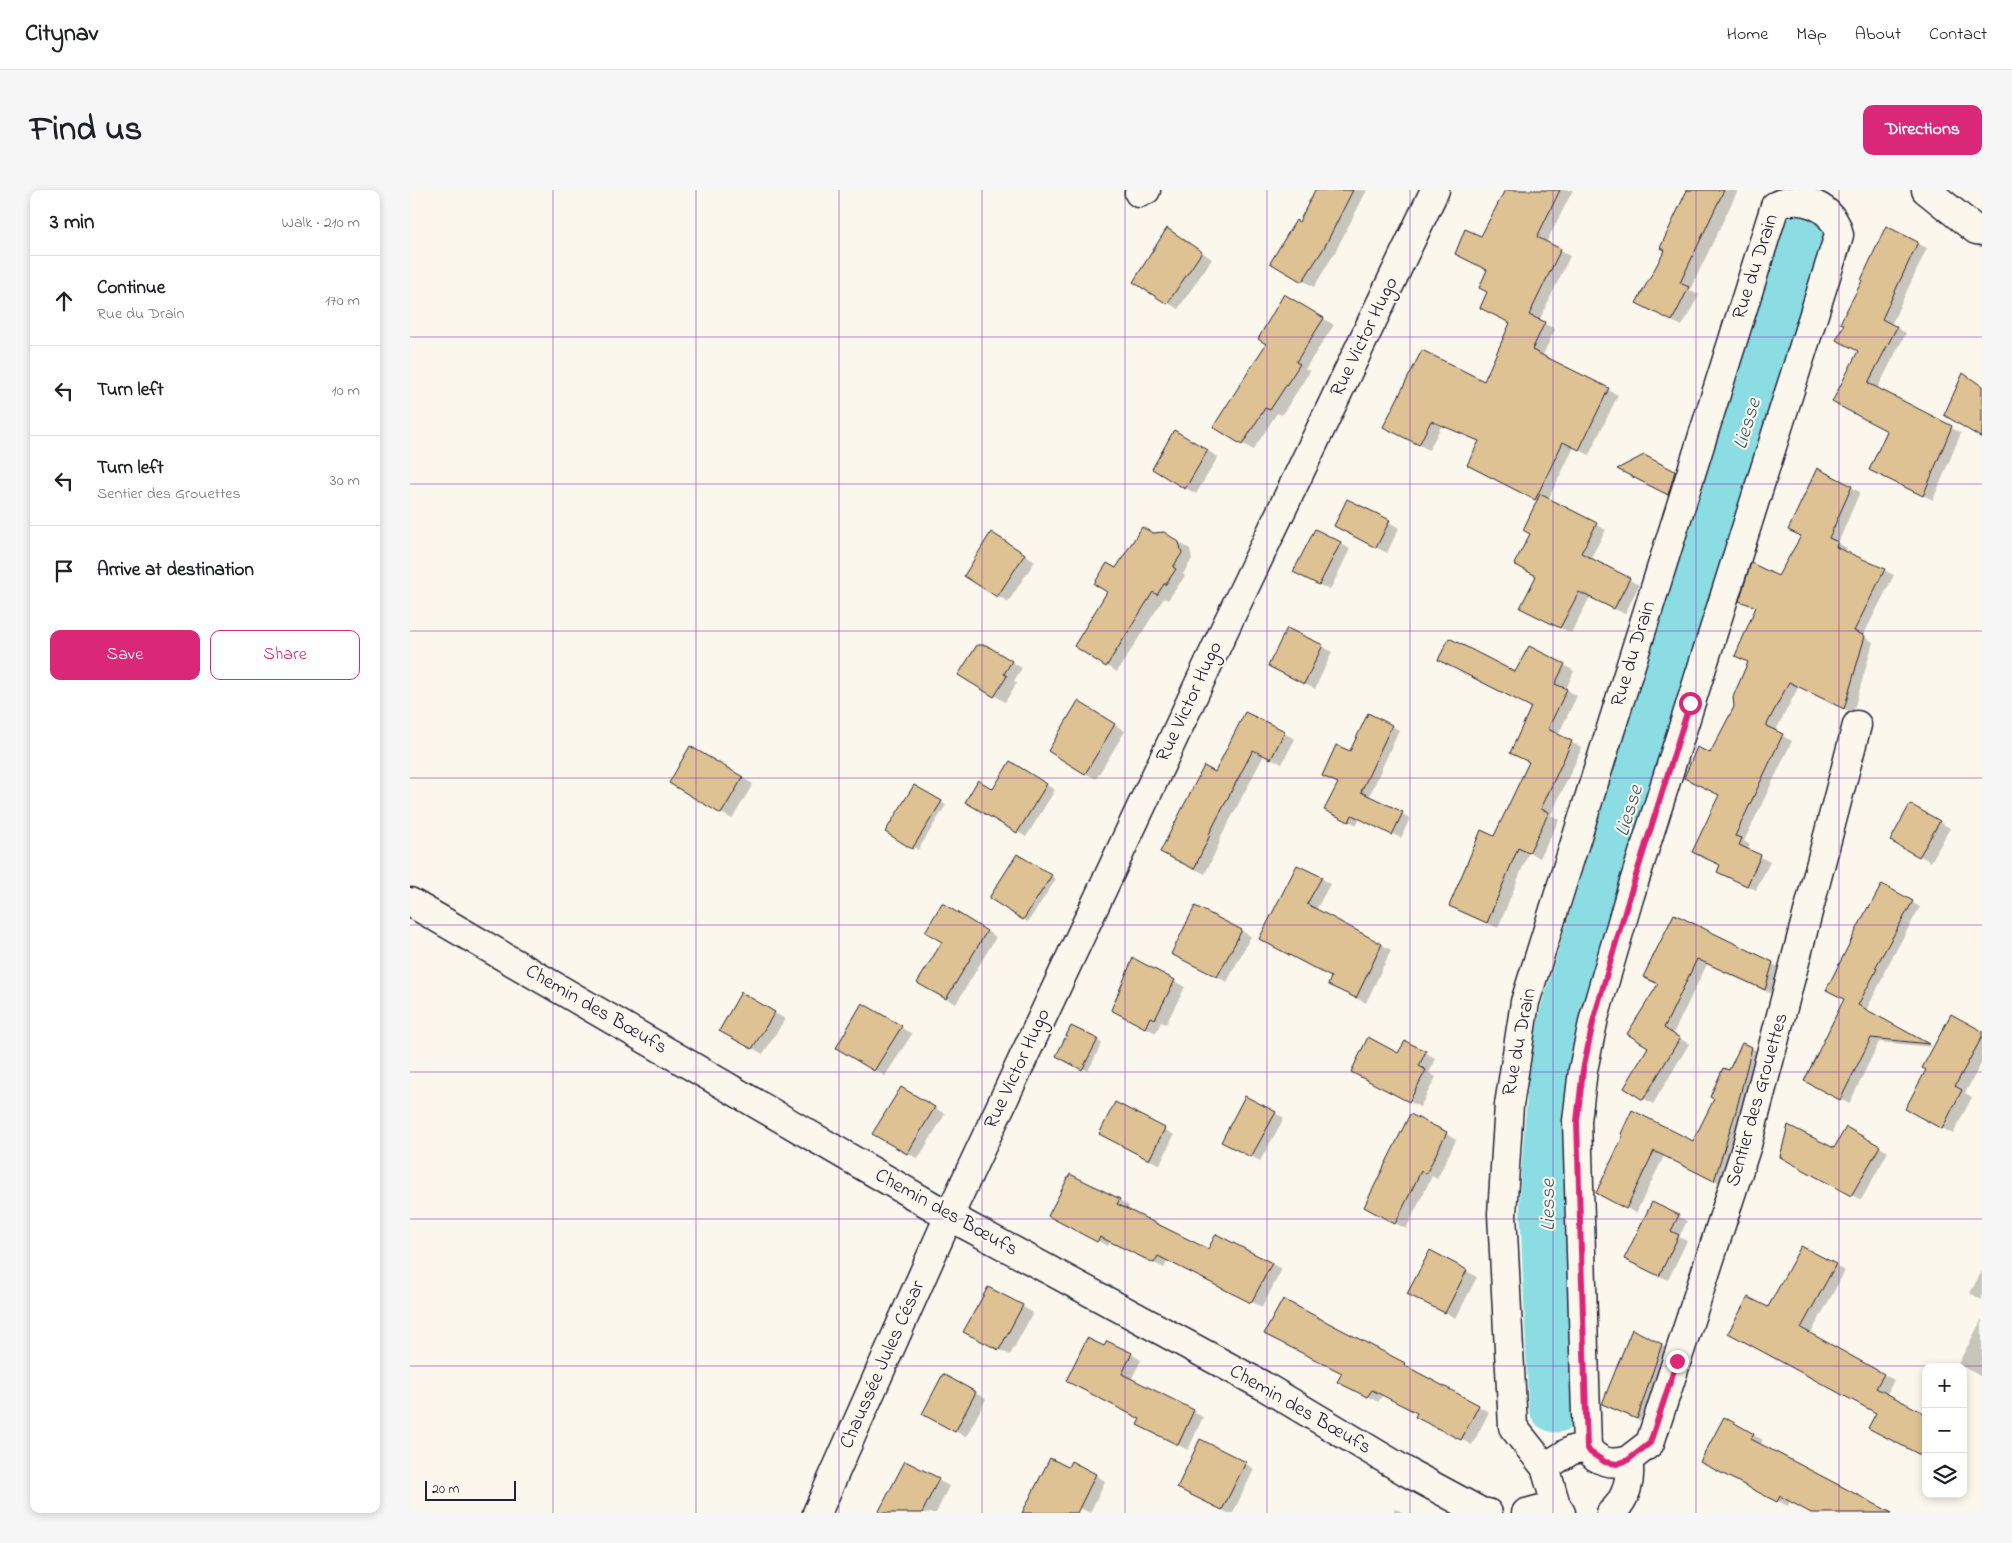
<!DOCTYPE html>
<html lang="en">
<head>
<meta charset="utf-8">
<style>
	:root { --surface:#fff; --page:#f6f6f6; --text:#202124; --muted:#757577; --line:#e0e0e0; --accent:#db2777 }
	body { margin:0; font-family:"Indie Flower",sans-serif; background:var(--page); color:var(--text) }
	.controls { position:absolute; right:15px; bottom:15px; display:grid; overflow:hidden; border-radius:10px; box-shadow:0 2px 8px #0003 }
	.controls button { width:45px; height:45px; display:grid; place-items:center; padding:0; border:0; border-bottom:1px solid var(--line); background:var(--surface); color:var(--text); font:25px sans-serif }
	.scale { position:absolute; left:15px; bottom:12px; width:91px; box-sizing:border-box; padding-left:5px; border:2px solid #22223b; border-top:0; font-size:14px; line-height:18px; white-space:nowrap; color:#22223b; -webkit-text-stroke:4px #fbf7ec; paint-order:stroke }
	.stop { position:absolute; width:15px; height:15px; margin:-11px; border:4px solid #db2777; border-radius:50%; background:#fff }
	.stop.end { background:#db2777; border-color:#fff; box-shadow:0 1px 5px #0008 }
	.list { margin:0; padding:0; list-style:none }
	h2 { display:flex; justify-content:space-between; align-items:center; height:65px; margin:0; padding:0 20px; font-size:21px }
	h2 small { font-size:16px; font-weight:400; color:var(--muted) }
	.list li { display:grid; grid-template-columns:32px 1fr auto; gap:15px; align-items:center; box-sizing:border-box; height:90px; padding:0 20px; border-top:1px solid var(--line) }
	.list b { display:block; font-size:19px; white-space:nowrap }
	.list p { margin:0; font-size:16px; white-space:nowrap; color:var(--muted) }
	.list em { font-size:16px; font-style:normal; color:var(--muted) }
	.actions { display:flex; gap:10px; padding:15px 20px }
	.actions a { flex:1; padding:11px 0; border:1px solid var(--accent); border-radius:10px; text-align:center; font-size:18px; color:var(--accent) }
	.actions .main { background:var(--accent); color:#fff }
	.icon { flex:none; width:28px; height:28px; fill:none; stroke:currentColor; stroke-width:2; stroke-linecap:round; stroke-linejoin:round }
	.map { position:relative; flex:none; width:1572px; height:1323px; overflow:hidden; border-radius:10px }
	header { display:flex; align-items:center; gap:30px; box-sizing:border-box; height:70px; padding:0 25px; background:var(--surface); border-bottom:1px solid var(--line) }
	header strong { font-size:24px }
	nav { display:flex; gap:28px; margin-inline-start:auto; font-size:18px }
	.intro { display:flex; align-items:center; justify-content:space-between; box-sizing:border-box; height:120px; padding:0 30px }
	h1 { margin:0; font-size:35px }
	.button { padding:12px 22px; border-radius:10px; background:var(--accent); color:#fff; font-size:18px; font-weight:700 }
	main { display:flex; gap:30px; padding:0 30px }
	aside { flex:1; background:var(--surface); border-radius:10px; box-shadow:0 2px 8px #0003 }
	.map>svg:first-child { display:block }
</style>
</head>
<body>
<header>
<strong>Citynav</strong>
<nav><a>Home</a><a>Map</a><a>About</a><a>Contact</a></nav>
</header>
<div class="intro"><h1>Find us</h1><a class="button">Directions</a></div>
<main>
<aside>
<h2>3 min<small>Walk · 210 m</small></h2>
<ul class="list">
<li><svg class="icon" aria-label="ahead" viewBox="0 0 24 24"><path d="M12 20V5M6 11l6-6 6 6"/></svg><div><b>Continue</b><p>Rue du Drain</p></div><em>170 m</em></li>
<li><svg class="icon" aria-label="left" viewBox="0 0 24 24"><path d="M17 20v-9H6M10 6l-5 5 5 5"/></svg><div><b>Turn left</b></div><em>10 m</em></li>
<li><svg class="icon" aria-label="left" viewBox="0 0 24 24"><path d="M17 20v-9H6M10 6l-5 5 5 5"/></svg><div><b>Turn left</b><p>Sentier des Grouettes</p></div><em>30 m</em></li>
<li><svg class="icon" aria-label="arrive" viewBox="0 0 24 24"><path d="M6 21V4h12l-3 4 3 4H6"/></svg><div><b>Arrive at destination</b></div></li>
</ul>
<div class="actions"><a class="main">Save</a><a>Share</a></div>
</aside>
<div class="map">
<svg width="1572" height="1323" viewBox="0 0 1572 1323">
	<rect width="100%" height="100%" fill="#fbf7ec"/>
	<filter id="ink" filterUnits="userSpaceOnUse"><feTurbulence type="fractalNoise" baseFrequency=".02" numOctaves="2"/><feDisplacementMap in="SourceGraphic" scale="10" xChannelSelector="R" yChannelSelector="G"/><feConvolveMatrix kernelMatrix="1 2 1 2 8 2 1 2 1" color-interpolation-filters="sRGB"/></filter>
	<g filter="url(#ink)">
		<path fill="#0003" d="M 906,0 L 957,0 L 924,64 L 904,97 L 861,72 L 890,33 Z
			M 1096,0 L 1163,0 L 1136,53 L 1160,66 L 1129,131 L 1145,139 L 1132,167 L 1208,205 L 1179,265 L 1164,257 L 1138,310 L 1196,340 L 1180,369 L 1229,395 L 1215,424 L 1180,407 L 1161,443 L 1121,423 L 1128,386 L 1122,344 L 1128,311 L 1069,281 L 1070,252 L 1032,235 L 1019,260 L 985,242 L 1075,193 L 1101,133 L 1079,102 L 1079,81 L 1072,48 Z
			M 1278,0 L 1328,0 L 1280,100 L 1289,105 L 1272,136 L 1238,119 L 1256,60 Z
			M 1476,38 L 1517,58 L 1481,135 L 1496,143 L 1467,199 L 1551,243 L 1523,310 L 1470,285 L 1479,241 L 1433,217 L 1450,161 L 1454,90 Z
			M 768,46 L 802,69 L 768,119 L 758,113 Z
			M 875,105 L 924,135 L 895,179 L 900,181 L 872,225 L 867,223 L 843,260 L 805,236 L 858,154 Z
			M 765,241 L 808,267 L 786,304 L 744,279 Z
			M 1234,267 L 1275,288 L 1269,310 L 1219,285 Z
			M 1441,297 L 1450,302 L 1428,353 L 1437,358 L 1435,362 L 1484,385 L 1453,446 L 1463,452 L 1443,523 L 1389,496 L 1365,542 L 1382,551 L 1334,651 L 1340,655 L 1337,660 L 1360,672 L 1346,700 L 1317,687 L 1311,675 L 1310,605 L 1301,565 L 1326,518 L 1339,473 L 1347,418 L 1331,411 L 1368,388 Z
			M 979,332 L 989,338 L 977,363 L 936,342 Z
			M 742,345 L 765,350 L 780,359 L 782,369 L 773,384 L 775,386 L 758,410 L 754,408 L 707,482 L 665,456 L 699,402 Z
			M 592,350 L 625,371 L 598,412 L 556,386 Z
			M 930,353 L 940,359 L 920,400 L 895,388 Z
			M 576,456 L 612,478 L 604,491 L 607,493 L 595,512 L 550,484 Z
			M 912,456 L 922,462 L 905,499 L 870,482 Z
			M 1154,475 L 1164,481 L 1156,499 L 1167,506 L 1148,545 L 1172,558 L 1141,625 L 1149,630 L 1130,668 L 1119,662 L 1088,738 L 1040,716 L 1085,648 L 1121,572 L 1122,518 L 1106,484 Z
			M 669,513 L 715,541 L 686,589 L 675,583 Z
			M 836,523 L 885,549 L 872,574 L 854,565 L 809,651 L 810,652 L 795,684 L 762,668 Z
			M 982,536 L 989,540 L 959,607 L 1000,628 L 991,648 L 950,628 L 947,635 L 924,624 L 929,593 L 941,562 Z
			M 281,558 L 343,594 L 322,629 L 260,593 Z
			M 600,573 L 645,600 L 616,647 L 557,611 L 584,601 Z
			M 504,596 L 536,615 L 508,660 L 477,641 Z
			M 1500,616 L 1540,638 L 1521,672 L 1482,650 Z
			M 607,666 L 646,689 L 618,732 L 613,729 Z
			M 911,688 L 920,694 L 906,720 L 954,744 L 981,760 L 956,813 L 929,800 L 923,787 L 860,754 Z
			M 1473,696 L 1510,717 L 1473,784 L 1474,785 L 1456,821 L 1523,857 L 1469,852 L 1439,914 L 1404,895 L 1435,809 L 1459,719 Z
			M 532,715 L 586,747 L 546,814 L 509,793 L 534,752 Z
			M 786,718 L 841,746 L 817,792 L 772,769 Z
			M 1264,725 L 1372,779 L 1364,805 L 1297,774 L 1263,844 L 1279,854 L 1243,914 L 1215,897 L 1240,857 L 1249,795 L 1235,787 Z
			M 764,791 L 775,797 L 756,834 L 751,832 L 746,843 L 713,826 Z
			M 331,804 L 375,829 L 353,864 L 311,840 Z
			M 452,815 L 502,844 L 475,886 L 427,858 Z
			M 661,838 L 692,853 L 678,881 L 647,865 Z
			M 1572,842 L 1572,872 L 1555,903 L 1562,907 L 1543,944 L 1497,919 Z
			M 1341,858 L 1351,863 L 1314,995 L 1254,966 L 1226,1023 L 1197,1008 L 1214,945 L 1283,953 L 1319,882 Z
			M 1015,862 L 1026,869 L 1019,883 L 1026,887 L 1010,917 L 953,887 L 989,864 Z
			M 491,898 L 535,924 L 508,969 L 464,944 Z
			M 865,923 L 874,928 L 850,971 L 822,956 Z
			M 1437,938 L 1478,962 L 1451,1010 L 1371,966 L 1424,960 Z
			M 754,939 L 764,945 L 750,975 L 701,950 Z
			M 1036,943 L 1046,950 L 1027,989 L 1022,986 L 996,1039 L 966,1023 Z
			M 709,1010 L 719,1016 L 717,1020 L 799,1061 L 807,1045 L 872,1079 L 852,1117 L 758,1070 L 754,1078 L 700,1051 L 698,1056 L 650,1032 Z
			M 1268,1026 L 1277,1031 L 1269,1047 L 1277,1051 L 1258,1090 L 1224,1073 Z
			M 1425,1075 L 1435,1081 L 1400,1145 L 1484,1190 L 1467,1223 L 1359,1119 Z
			M 1057,1081 L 1067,1087 L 1046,1128 L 1009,1110 Z
			M 1572,1081 L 1572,1110 L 1560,1103 Z
			M 873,1111 L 995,1174 L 1005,1180 L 1004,1182 L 1079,1222 L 1062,1255 L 1018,1232 L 1009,1223 L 973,1205 L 968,1212 L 940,1197 L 933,1183 Z
			M 612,1116 L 623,1123 L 600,1165 L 565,1147 Z
			M 1572,1129 L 1572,1187 L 1548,1174 Z
			M 1251,1155 L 1259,1160 L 1235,1233 L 1201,1218 Z
			M 695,1158 L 721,1164 L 731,1170 L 721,1190 L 793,1227 L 778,1260 L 739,1240 Z
			M 534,1185 L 576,1209 L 556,1247 L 514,1224 Z
			M 1314,1229 L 1353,1250 L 1350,1255 L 1462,1323 L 1403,1323 L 1380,1311 L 1378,1316 L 1301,1277 Z
			M 496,1273 L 539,1296 L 526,1323 L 469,1323 Z
			M 835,1273 L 844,1279 L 823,1323 L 818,1323 L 768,1298 Z
			M 658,1279 L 685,1285 L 695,1291 L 680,1323 L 637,1302 Z
			M 985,1319 L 994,1323 L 983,1323 Z"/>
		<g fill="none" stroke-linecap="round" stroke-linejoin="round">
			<path stroke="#8cdde3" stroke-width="55" d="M 1146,1215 L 1137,1004 L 1147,875 L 1158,822 L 1397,43"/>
		</g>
		<path fill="#dfc293" stroke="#22223b" d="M 905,0 L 943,0 L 914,58 L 892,92 L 860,73 L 886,30 L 889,32 Z
			M 1095,0 L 1150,0 L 1127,47 L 1151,59 L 1119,125 L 1135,132 L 1122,160 L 1199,198 L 1169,260 L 1153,252 L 1125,310 L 1057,275 L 1069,251 L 1021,231 L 1009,255 L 973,237 L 1012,160 L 1074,191 L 1100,133 L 1070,118 L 1077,102 L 1069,98 L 1077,80 L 1045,64 L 1055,39 L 1071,46 Z
			M 1277,0 L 1314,0 L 1270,93 L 1279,97 L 1262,131 L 1226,113 L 1255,60 L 1250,58 Z
			M 1476,36 L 1508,52 L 1472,129 L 1487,137 L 1458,193 L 1542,236 L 1513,306 L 1459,280 L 1477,241 L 1422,212 L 1448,161 L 1426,150 L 1434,134 L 1430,133 L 1452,91 L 1451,90 Z
			M 757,38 L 792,62 L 757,114 L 723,92 Z
			M 874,104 L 914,128 L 886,172 L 890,174 L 860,220 L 855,218 L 832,255 L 803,237 L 856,154 L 848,149 Z
			M 1553,183 L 1572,196 L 1572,248 L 1534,225 Z
			M 764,240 L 798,260 L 775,299 L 742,279 Z
			M 1234,265 L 1265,281 L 1258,305 L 1207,279 Z
			M 1407,278 L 1442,296 L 1419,348 L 1428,352 L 1426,357 L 1475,379 L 1444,441 L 1455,446 L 1434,519 L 1379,492 L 1356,536 L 1373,544 L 1325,646 L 1332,648 L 1329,655 L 1351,665 L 1337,696 L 1307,682 L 1310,675 L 1282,662 L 1309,605 L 1274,588 L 1287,557 L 1300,563 L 1324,517 L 1323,507 L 1338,472 L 1325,466 L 1346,417 L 1329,411 L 1341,373 L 1368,386 L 1391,346 L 1378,340 Z
			M 1130,304 L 1187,333 L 1171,363 L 1220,388 L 1204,419 L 1169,402 L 1150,438 L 1110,418 L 1126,386 L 1104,374 L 1120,344 L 1113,340 Z
			M 937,309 L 980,330 L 966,358 L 924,336 Z
			M 732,337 L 743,343 L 754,342 L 769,352 L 772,363 L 763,377 L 766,379 L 756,394 L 754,394 L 747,405 L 743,402 L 696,477 L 664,456 L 697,402 L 684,394 L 697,373 L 706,378 Z
			M 905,339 L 931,352 L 909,395 L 883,382 Z
			M 581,342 L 615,364 L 587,407 L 554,386 Z
			M 877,438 L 913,455 L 894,494 L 858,476 Z
			M 1039,448 L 1105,482 L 1119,456 L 1155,474 L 1145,494 L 1157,499 L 1138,539 L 1162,551 L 1131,619 L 1139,622 L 1119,663 L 1108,658 L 1077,733 L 1039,716 L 1071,640 L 1084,646 L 1119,572 L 1100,563 L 1121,517 L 1028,470 Z
			M 567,455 L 576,455 L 602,471 L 594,484 L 597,486 L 584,507 L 548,485 Z
			M 668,511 L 705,534 L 675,584 L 638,561 Z
			M 835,522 L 875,541 L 861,569 L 843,560 L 799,644 L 800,645 L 784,679 L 750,662 L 794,576 L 805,582 Z
			M 958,523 L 982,535 L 951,602 L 993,622 L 982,645 L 942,625 L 939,632 L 914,620 L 928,593 L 912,586 L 926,555 L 940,561 Z
			M 280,556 L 333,587 L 311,624 L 259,593 Z
			M 600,571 L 637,594 L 607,643 L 555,612 L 568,590 L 583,599 Z
			M 504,595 L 532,611 L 502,659 L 475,642 Z
			M 1500,614 L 1530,631 L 1509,667 L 1480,651 Z
			M 607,664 L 642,685 L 613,730 L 579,708 Z
			M 887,675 L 912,687 L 897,714 L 972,754 L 946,808 L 918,795 L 921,787 L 849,749 Z
			M 1472,694 L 1503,711 L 1465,778 L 1467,779 L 1448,815 L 1519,854 L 1461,848 L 1430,910 L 1394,891 L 1434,809 L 1416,800 L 1458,717 L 1459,718 Z
			M 532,713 L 577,741 L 536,809 L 507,793 L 532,752 L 515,742 Z
			M 785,716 L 832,740 L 807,787 L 761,764 Z
			M 1264,724 L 1363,772 L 1355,800 L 1287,769 L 1254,838 L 1270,848 L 1233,910 L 1214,898 L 1238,857 L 1217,844 L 1248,794 L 1233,787 Z
			M 723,768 L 765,790 L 745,829 L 740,827 L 735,838 L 701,820 Z
			M 331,802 L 365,822 L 342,859 L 309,841 Z
			M 452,813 L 492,836 L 464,881 L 426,858 Z
			M 1541,824 L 1572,841 L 1572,847 L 1545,896 L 1552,900 L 1532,939 L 1495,919 L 1516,880 L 1512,878 Z
			M 661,836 L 688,849 L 672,880 L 646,866 Z
			M 958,847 L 988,863 L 995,851 L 1016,861 L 1009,876 L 1016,880 L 999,912 L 941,882 Z
			M 1332,853 L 1342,857 L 1326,921 L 1304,991 L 1244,961 L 1216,1019 L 1186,1003 L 1213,946 L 1211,944 L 1222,920 L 1283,951 L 1304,909 L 1300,907 L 1313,878 L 1319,880 Z
			M 491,897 L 525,917 L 497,964 L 462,944 Z
			M 835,906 L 866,922 L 841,967 L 811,952 Z
			M 705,912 L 755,938 L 739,970 L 689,944 Z
			M 1000,924 L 1037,942 L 1016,984 L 1011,981 L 985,1034 L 954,1017 Z
			M 1378,935 L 1424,958 L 1436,937 L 1470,956 L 1441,1006 L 1370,967 Z
			M 660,984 L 710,1009 L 707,1014 L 798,1059 L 806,1044 L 862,1073 L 841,1113 L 748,1066 L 744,1073 L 690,1047 L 687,1052 L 638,1026 Z
			M 1242,1012 L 1269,1025 L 1261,1041 L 1269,1045 L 1249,1086 L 1214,1069 Z
			M 1391,1056 L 1426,1074 L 1391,1138 L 1474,1184 L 1466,1198 L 1516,1224 L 1516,1268 L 1458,1238 L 1466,1223 L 1318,1143 L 1338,1107 L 1358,1117 Z
			M 1020,1060 L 1057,1080 L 1035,1123 L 997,1104 Z
			M 578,1097 L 613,1115 L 589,1160 L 553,1142 Z
			M 873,1109 L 995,1173 L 994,1175 L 1069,1215 L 1051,1250 L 1005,1227 L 1007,1223 L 962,1200 L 957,1207 L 927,1192 L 932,1183 L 854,1144 Z
			M 1222,1139 L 1252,1154 L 1227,1229 L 1192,1214 Z
			M 677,1148 L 694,1156 L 697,1151 L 722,1163 L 712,1184 L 784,1220 L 768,1255 L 727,1235 L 730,1229 L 656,1191 Z
			M 533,1184 L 566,1202 L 545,1242 L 512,1224 Z
			M 1314,1227 L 1344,1244 L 1341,1249 L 1482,1323 L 1401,1323 L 1370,1306 L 1367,1312 L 1290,1272 Z
			M 790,1249 L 836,1272 L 812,1320 L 767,1298 Z
			M 640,1268 L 658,1277 L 661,1271 L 686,1284 L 667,1323 L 612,1323 Z
			M 495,1271 L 529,1288 L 512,1323 L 468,1323 Z"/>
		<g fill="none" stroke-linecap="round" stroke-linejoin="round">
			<defs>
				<path id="minor" d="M 1516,0 L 1566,40 L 1572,41
					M 729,3 L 736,0
					M 0,712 L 539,1026 L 852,1195 L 997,1282 L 1071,1322 L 1078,1323
					M 1218,1270 L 1240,1253 L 1337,955 L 1447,535
					M 1135,1277 L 1103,1237 L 1092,1024 L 1099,915 L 1115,812 L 1365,16 C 1390,3 1424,16 1429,45 L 1219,708 L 1184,828 L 1173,880 L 1167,931 L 1177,1257
					M 1146,1315 L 1135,1277 L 1162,1260 L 1177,1257 C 1187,1273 1202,1275 1218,1270 C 1222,1290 1216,1310 1201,1323
					M 407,1323 L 539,1026 L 817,434 L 1025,0
					M 1116,1323 L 1146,1315 L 1151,1323"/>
			</defs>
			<use href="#minor" stroke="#22223b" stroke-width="31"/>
			<use href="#minor" stroke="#fbf7ec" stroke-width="28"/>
		</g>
	</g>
	<g fill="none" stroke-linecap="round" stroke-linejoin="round" filter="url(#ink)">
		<path stroke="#db2777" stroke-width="6" d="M 1267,1171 L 1240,1253 L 1218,1270 L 1207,1274 L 1195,1272 L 1180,1262 L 1177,1257 L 1167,931 L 1173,880 L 1184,828 L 1219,708 L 1280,513"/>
	</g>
	<path fill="none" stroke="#7b2cbf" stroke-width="1" stroke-opacity="0.55" d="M 143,0 L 143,1323M 286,0 L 286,1323M 429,0 L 429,1323M 572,0 L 572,1323M 715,0 L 715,1323M 857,0 L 857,1323M 1000,0 L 1000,1323M 1143,0 L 1143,1323M 1286,0 L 1286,1323M 1429,0 L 1429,1323M 0,147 L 1572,147M 0,294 L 1572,294M 0,441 L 1572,441M 0,588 L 1572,588M 0,735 L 1572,735M 0,882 L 1572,882M 0,1029 L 1572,1029M 0,1176 L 1572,1176"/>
	<g text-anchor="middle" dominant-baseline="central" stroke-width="4" stroke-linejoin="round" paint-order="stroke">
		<g font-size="20" fill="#22223b" stroke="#fbf7ec">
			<text transform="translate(1346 77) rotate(-72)">Rue du Drain</text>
			<text transform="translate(955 147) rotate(-64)">Rue Victor Hugo</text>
			<text transform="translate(1224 464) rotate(-73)">Rue du Drain</text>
			<text transform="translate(780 512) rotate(-65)">Rue Victor Hugo</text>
			<text transform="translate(186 820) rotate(30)">Chemin des Bœufs</text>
			<text transform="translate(1110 852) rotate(-79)">Rue du Drain</text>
			<text transform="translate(608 879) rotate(-65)">Rue Victor Hugo</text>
			<text transform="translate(1348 910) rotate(-74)">Sentier des Grouettes</text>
			<text transform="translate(536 1023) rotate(29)">Chemin des Bœufs</text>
			<text transform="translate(473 1175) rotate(-66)">Chaussée Jules César</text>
			<text transform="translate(890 1220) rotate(30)">Chemin des Bœufs</text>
		</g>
		<g font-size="21" font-style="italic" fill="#425a6d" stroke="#fbf7ec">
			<text transform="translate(1338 234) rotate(-73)">Liesse</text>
			<text transform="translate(1220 621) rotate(-73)">Liesse</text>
			<text transform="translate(1139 1015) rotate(-90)">Liesse</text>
		</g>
	</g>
</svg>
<div class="controls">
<button>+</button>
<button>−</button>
<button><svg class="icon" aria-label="layers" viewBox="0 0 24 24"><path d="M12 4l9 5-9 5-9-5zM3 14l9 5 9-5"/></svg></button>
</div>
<div class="scale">20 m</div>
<div class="stop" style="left:1280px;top:513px"></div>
<div class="stop end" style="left:1267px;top:1171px"></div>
</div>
</main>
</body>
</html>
